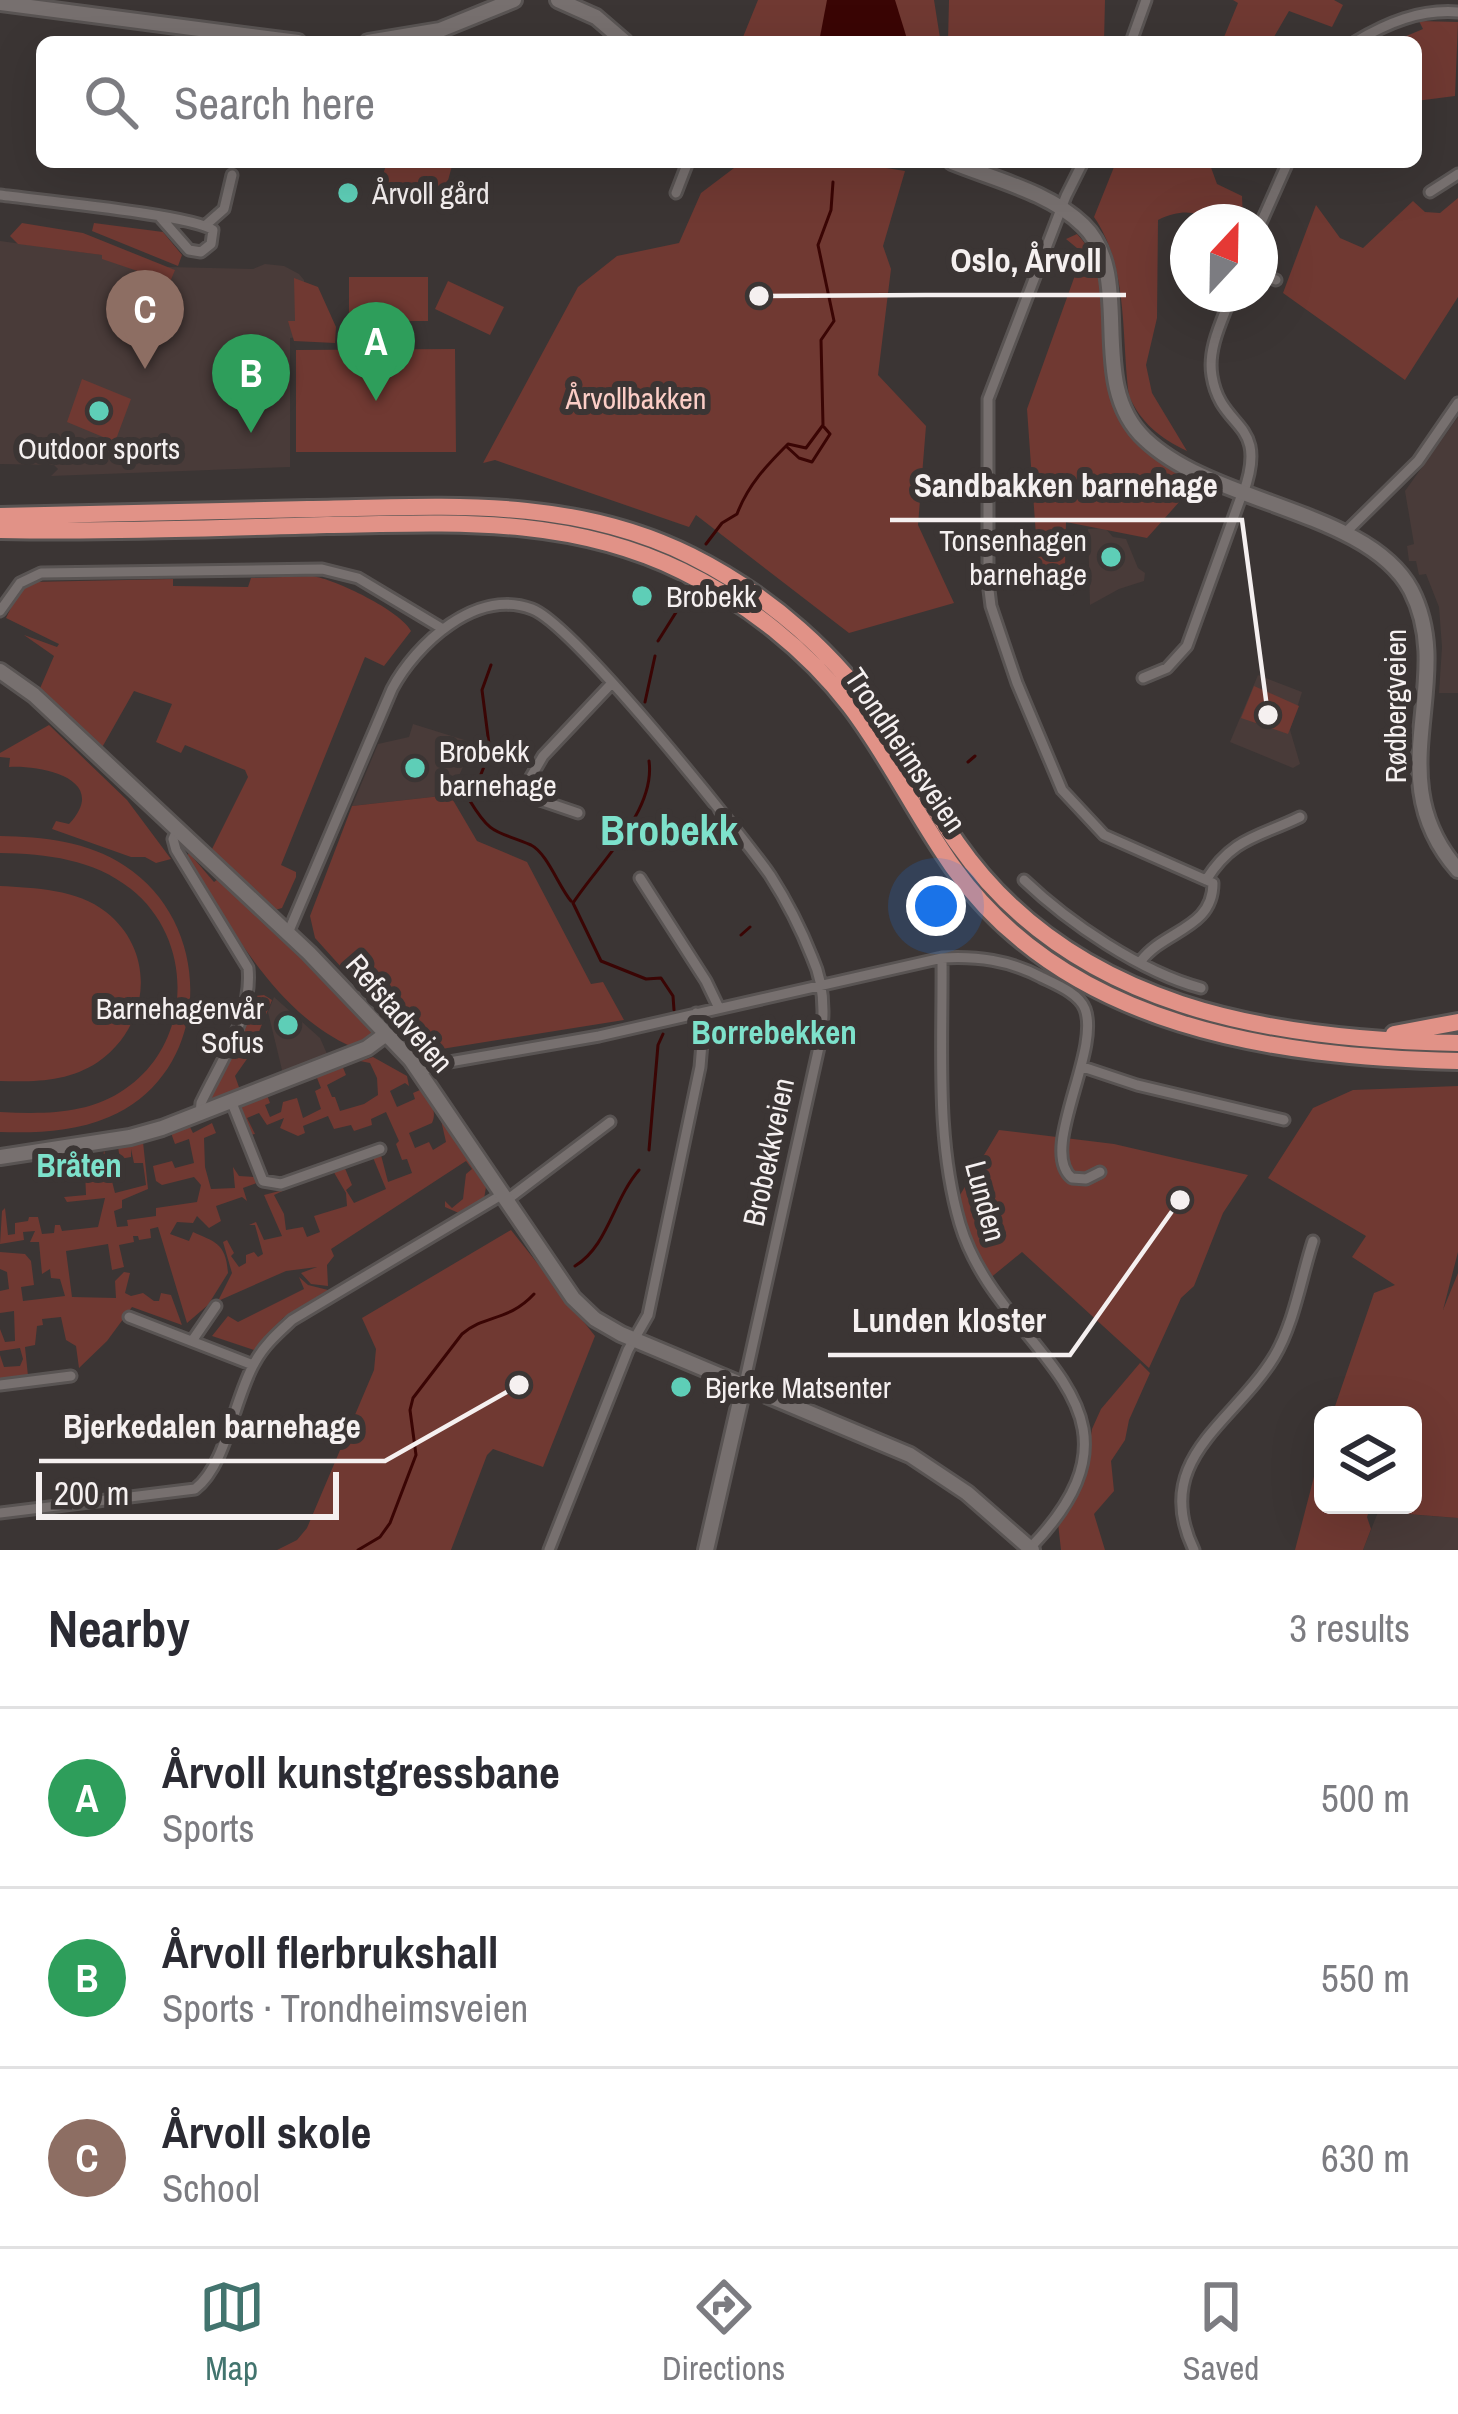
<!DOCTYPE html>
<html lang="en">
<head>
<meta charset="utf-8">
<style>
	:root { --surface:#fff; --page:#f2f2f3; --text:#2b2b33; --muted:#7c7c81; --line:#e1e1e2; --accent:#42746e }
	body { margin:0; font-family:"Archivo Narrow",sans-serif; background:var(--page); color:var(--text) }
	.controls { position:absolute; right:36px; bottom:36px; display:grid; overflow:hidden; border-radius:18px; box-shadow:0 12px 48px #0002 }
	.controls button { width:108px; height:108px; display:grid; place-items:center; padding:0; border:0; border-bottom:3px solid var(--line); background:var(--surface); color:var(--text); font:60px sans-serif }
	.compass { position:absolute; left:1170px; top:204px; width:108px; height:108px; border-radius:50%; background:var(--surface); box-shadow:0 12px 48px #0002; rotate:22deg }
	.scale { position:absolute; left:36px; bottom:30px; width:303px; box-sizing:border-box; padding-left:12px; border:6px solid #f5f0f0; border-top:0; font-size:33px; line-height:42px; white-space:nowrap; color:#f5f0f0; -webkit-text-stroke:9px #3b3534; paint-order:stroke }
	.you { position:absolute; left:936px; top:906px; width:42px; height:42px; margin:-30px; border:9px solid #fff; border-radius:50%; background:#1a73e8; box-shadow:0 0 0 18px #1a73e833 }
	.badge { display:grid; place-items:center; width:78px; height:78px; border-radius:50%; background:var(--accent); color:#fff; font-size:39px; font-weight:700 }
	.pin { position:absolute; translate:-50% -99px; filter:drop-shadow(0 3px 6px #0008) }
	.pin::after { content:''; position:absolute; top:63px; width:42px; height:36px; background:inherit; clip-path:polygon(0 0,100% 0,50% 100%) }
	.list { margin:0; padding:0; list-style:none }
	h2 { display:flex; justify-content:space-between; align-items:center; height:156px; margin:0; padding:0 48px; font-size:51px }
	h2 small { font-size:39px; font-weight:400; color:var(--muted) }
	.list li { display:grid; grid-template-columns:78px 1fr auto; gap:36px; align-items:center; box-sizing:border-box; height:180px; padding:0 48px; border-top:3px solid var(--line) }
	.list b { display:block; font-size:45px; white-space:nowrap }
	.list p { margin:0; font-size:39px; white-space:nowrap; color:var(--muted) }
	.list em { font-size:39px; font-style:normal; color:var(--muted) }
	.icon { flex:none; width:66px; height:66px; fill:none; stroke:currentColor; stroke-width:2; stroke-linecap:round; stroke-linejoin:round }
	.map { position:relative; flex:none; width:1458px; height:1550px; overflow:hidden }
	.search { position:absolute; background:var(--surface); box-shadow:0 12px 48px #0002; left:36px; right:36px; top:36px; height:132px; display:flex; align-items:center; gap:30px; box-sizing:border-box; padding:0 42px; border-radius:18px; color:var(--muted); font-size:45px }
	.sheet { height:696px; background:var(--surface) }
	nav { display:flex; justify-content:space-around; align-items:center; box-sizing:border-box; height:168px; border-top:3px solid var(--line); background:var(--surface); font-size:33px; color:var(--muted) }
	nav a { display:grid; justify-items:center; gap:6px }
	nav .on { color:var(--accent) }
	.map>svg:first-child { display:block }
</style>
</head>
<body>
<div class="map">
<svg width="1458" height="1550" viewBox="0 0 1458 1550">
	<rect width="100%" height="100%" fill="#3b3534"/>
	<path fill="#493b39" d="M 0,241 L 103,255 L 164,278 L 168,267 L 253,269 L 265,264 L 284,266 L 299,274 L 304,280 L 304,337 L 290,338 L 290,467 L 51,476 L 58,469 L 54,465 L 0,464 Z
		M 1458,417 L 1458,693 L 1439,693 L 1442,647 L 1439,607 L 1426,574 L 1419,575 L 1416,561 L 1409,561 L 1407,546 L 1414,544 L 1405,491 Z
		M 1105,528 L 1113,537 L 1126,539 L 1138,568 L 1145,573 L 1144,581 L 1119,589 L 1090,605 L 1088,529 Z
		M 1258,675 L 1302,692 L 1290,730 L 1300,764 L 1293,768 L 1230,742 Z
		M 413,724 L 474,743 L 450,795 L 352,806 L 378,744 L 409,737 Z
		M 274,997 L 320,1038 L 328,1056 L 283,1074 L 268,1012 Z
		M 1378,1512 L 1458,1518 L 1458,1550 L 1363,1550 Z"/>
	<path fill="#703932" d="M 758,0 L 934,0 L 940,38 L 938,42 L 741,42 Z
		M 949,0 L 1105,0 L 1104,42 L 948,42 Z
		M 1233,0 L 1334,0 L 1343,5 L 1332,27 L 1289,11 L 1271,42 L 1222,42 L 1238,3 Z
		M 1419,21 L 1458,22 L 1455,96 L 1416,101 L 1416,42 L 1392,42 L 1423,29 Z
		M 387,162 L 453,162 L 443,199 L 416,193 L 412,206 L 398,202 L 401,187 L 381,181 Z
		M 742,162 L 848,162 L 905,171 L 883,246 L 891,269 L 878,375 L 926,426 L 918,525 L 954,603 L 849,633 L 696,515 L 689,527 L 495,460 L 483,463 L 578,287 L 617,256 L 679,243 L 701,193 Z
		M 1116,162 L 1209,162 L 1217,184 L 1242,196 L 1243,222 C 1208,222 1193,202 1158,220 L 1157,318 L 1146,365 L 1152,393 L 1187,451 C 1160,438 1141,423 1129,396 C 1121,337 1129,268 1094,217 Z
		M 1458,198 L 1458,297 L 1405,380 L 1283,293 L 1316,205 L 1340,238 L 1363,248 L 1413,201 L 1425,212 L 1440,213 Z
		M 22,223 L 83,233 L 175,270 L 170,282 L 102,259 L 102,255 L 18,244 L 10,236 Z
		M 94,223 L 163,232 L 182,255 L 178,266 L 92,231 Z
		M 1077,234 C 1097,255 1099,275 1101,303 C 1108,402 1104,430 1197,482 L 1147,538 L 1066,522 L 1065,567 L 1051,585 L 1039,578 L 1027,409 L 1083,253 L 1066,239 Z
		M 349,277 L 428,277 L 428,321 L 349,321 Z
		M 294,278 L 318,287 L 336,327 L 335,343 L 294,341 L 288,321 L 295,321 Z
		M 448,281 L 504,307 L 490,335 L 435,309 Z
		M 455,349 L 456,452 L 296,452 L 296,350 Z
		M 82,379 L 131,399 L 115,442 L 67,422 Z
		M 312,576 C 335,579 401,611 411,631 L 384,666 L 365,657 L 281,865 L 296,872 L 296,877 L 282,908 L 275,910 L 210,853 L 248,777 L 245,770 L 185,745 L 181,753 L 156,742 L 172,704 L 134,691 L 100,751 L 38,693 L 54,656 L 24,635 L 57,647 L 59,644 L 6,618 L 20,589 L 31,582 L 173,579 L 173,586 L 248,587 L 251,578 Z
		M 1254,686 L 1299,706 L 1288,734 L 1241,718 Z
		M 49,725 L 127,800 L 171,859 L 156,863 L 145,857 L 131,857 L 52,829 L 56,821 L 69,824 C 111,779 41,765 9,767 L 10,758 L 0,757 L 0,753 Z
		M 450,795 L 477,841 L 527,862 L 591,984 L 603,982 L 624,1020 L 429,1051 L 414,1048 L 315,938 L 310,916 L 352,806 Z
		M 0,836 C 43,837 88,841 125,866 C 216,925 213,1073 109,1117 C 74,1132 37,1133 0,1132 L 0,1112 C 43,1114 88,1115 125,1089 C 193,1043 195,940 131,889 C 93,859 47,854 0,853 Z
		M 189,853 L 214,882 L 218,879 L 331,983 L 377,1033 L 376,1037 L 352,1047 C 271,1010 233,927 186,857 Z
		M 0,886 C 35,888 77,889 106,912 C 157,952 150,1026 98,1062 C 68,1082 34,1082 0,1081 Z
		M 264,995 L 272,1000 L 249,1056 L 235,1076 L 240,1090 L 212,1102 L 212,1094 L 239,1039 L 255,996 Z
		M 373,1057 L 407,1076 L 409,1086 L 405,1083 L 390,1091 L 397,1107 L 415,1099 L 413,1093 L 420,1090 C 429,1099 438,1110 432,1123 L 409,1133 L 415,1148 L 429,1142 L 433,1150 L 446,1142 L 438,1107 L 487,1181 L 484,1199 L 461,1214 L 445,1207 L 445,1201 L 452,1208 L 463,1199 L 466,1174 L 472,1169 L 466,1161 L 331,1249 L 334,1256 L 327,1265 L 328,1286 L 311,1284 L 301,1273 L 317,1267 L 286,1271 L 218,1301 L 232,1273 L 223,1242 L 227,1240 L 234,1253 L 231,1256 L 239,1267 L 246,1263 L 246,1255 L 254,1252 L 258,1257 L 263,1254 L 255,1225 L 249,1225 L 256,1222 L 264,1240 L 282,1236 L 264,1195 L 287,1189 L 274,1195 L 284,1214 L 286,1230 L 303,1227 L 307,1237 L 320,1232 L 314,1216 L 347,1206 L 346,1193 L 332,1169 L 344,1166 L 352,1185 L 346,1190 L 354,1203 L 386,1189 L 372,1155 L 381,1155 L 388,1182 L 412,1173 L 407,1159 L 402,1160 L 396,1144 L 399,1141 L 386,1112 L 371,1119 L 372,1125 L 354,1131 L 351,1125 L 334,1129 L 328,1116 L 303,1126 L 305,1133 L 298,1136 L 280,1128 L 284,1118 L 267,1125 L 259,1113 L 247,1118 L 255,1134 L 249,1135 L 240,1111 L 241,1106 L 267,1095 L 270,1103 L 265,1105 L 270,1117 L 281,1112 L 283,1102 L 297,1098 L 303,1118 L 321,1109 L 315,1091 L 321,1088 L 317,1078 L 290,1087 L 290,1084 L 342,1065 L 346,1075 L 327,1085 L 332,1097 L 335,1097 L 340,1111 L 364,1104 L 378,1095 L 377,1078 L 370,1063 L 360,1061 Z
		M 1458,1086 L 1458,1252 L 1443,1310 L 1458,1273 L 1458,1518 L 1369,1511 L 1367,1517 L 1371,1529 L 1363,1550 L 1295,1550 L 1323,1442 L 1323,1505 L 1413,1505 L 1413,1415 L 1332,1415 L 1374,1293 L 1395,1285 L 1352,1257 L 1366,1236 L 1268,1178 L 1313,1108 L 1353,1090 Z
		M 212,1123 L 216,1133 L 204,1138 L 205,1167 L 211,1189 L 235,1188 L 233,1167 L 239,1176 L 255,1177 L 259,1182 L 243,1188 L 247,1201 L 242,1197 L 216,1206 L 221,1221 L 209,1228 L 197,1216 L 193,1223 L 177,1222 L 170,1234 L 189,1241 L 193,1232 C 214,1242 226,1242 228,1273 L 208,1305 L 187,1323 L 158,1227 L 150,1229 L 151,1238 L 139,1240 L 138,1236 L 133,1236 L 134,1242 L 119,1245 L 124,1267 L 112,1270 L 108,1244 L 66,1251 L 72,1297 L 116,1298 L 115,1281 L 124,1272 L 130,1273 L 125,1293 L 131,1296 L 143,1293 L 154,1301 L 159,1301 L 161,1293 L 171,1295 L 182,1325 L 132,1307 L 107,1341 L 79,1368 L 76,1346 L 66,1340 L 61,1317 L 42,1319 L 43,1325 L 37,1326 L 35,1345 L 25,1347 L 28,1376 L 0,1380 L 0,1355 L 4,1367 L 20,1366 L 23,1359 L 20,1348 L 0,1351 L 0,1329 L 5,1342 L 15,1341 L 14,1311 L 0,1313 L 0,1291 L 9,1289 L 7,1272 L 0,1269 L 0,1252 L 25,1254 L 31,1261 L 34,1285 L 21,1287 L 23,1301 L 65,1296 L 60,1279 L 51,1278 L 50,1269 L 42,1274 L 39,1242 L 30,1242 L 35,1231 L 23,1232 L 24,1240 L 0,1244 L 2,1211 L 5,1208 L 8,1235 L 15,1234 L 15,1223 L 28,1221 L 29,1217 L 38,1217 L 42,1234 L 54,1233 L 55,1225 L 60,1225 L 62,1231 L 98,1227 L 105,1198 L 67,1202 L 64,1197 L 86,1195 L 85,1171 L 102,1174 L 104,1150 L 115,1193 L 146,1185 L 143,1163 L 134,1163 L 131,1149 L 131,1157 L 120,1159 L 118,1147 L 143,1142 L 148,1189 L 122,1200 L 122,1208 L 114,1211 L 117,1227 L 128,1226 L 127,1220 L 156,1216 L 156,1208 L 197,1202 L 201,1185 L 194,1177 L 162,1185 L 156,1181 L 153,1166 L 172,1161 L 175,1168 L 194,1163 L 189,1139 L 175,1144 L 171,1133 L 190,1127 L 193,1133 Z
		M 999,1130 L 1114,1144 L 1248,1175 L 1223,1213 L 1194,1286 L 1181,1298 L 1149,1368 L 1022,1252 L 989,1279 L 967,1233 L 960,1195 Z
		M 511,1230 L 595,1336 L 543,1467 L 493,1449 L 487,1455 L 451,1550 L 277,1550 L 297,1540 L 307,1528 L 374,1370 L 376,1349 L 362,1318 Z
		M 299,1277 L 308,1285 L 328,1290 L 283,1318 L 254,1350 L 212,1336 L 228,1316 L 238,1322 L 304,1289 Z
		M 1140,1363 L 1150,1373 L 1129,1420 L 1125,1440 L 1111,1461 L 1114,1491 L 1094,1514 L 1105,1550 L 1061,1550 L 1058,1523 L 1083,1483 L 1092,1429 L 1101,1409 Z"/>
	<path fill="#3a0504" d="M 827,0 L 895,0 L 908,42 L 819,42 Z"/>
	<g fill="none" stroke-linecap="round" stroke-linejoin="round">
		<path stroke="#3a0504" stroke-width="3" d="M 786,446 L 799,458 L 812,462 L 830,434 L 824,427
			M 706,544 L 722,523 L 737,514 C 748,485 766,466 788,444 L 806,448 L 823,425 L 821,340 L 834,321 L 818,245 L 831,210 L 833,182
			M 658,641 L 690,590
			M 491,665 L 482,690 L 490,752 L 470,801 C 492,837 496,830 531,845 C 547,853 559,887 571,901
			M 645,702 L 655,656
			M 649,761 C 656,811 599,863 573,903 L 601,961 L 646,979 L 661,978 L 673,996 L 674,1010
			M 968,762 L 975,756
			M 741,935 L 750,927
			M 649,1150 L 658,1045 L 663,1034
			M 575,1266 C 608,1246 613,1200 639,1170
			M 358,1550 L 380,1537 L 390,1523 L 416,1455 L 410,1410 L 413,1398 L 462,1334 C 485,1314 508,1322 534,1294"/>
		<defs>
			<path id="street" d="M 1131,42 L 1146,0
				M 1355,42 C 1387,23 1420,9 1458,12
				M 1083,162 L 1066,196 L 988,399 L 988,582 L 991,606 L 1017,683 L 1062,790 L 1104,835 L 1213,883 C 1213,929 1164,930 1141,961
				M 1430,192 L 1458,174
				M 676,193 L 688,162
				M 0,195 C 36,200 194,215 213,230 L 211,244 L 201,252 L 189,250 L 160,217
				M 207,224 L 224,209 L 232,175
				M 1260,225 L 1288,162
				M 1260,274 L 1276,280
				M 1232,294 C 1223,319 1207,348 1212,376 C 1221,432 1270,419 1243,494
				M 1345,533 L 1418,461 L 1458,403
				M 0,611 L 20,583 L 41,573 L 322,569 L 358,578 L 443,629
				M 1143,678 L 1167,668 L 1187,646 L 1242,494
				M 578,813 L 531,797 L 525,787 L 543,756 L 611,684
				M 177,830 L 173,839 L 176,850 L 248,968 C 253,1015 221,1061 201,1103 L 200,1114
				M 640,878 L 706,981 L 718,1006
				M 1024,880 C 1069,923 1141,972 1201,988
				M 1206,880 C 1233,837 1259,837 1300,817
				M 288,933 L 392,689 C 416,644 476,588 532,609 C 573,624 738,830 770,875 C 786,900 801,929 812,957 C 824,983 825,1010 821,1038 L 744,1384
				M 942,958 C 943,1046 935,1139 960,1224 C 998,1353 1171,1403 1030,1548
				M 1083,1067 L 1137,1085 L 1284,1120
				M 420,1072 L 438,1064 L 599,1036 L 942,958 C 977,956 1009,960 1041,977 C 1055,984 1079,993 1085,1009 C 1101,1051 1038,1151 1072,1178 L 1086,1179 L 1100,1172
				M 232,1103 L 263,1181 L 281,1184 L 380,1149
				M 507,1200 L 610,1122
				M 129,1317 L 253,1365
				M 192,1341 L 216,1306
				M 0,1385 L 71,1376
				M 0,1513 L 195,1489 C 227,1465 234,1397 255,1362 C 264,1345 278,1333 292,1320 L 503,1194
				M 549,1550 L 628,1350 L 648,1315 L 700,1067 L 702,1043 L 696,1013
				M 1194,1550 C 1150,1459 1234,1423 1274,1357 C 1294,1324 1301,1278 1313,1241"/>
			<path id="secondary" d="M 558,0 L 596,17 L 625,42
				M 0,3 L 298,42
				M 368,42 L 440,30 L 514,0
				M 952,162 C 996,180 1049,192 1083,225 C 1137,277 1084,382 1145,439 C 1214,505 1368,510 1411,590 C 1458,681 1376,777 1458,870
				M 0,671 L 34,695 L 309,953 L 411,1060 L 573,1298 L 595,1319 L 621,1334 L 910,1455 L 967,1493 L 1032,1550
				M 0,1157 L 130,1137 L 162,1128 L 367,1048 L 386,1034
				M 706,1550 L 744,1384"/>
			<path id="highway" d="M 0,516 C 103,513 206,511 308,509 C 440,507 569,495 691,556 C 769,595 837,655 886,728 C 911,765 931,806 957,843 C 1072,1008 1271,1040 1458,1043
				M 0,530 C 109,532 218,528 327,525 C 449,523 568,515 682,571 C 746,602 807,650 850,706 C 889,757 916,815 953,867 C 1068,1028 1275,1057 1458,1061
				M 1394,1034 L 1458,1022"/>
		</defs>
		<use href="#street" stroke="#595453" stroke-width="15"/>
		<use href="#secondary" stroke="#595453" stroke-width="20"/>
		<use href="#highway" stroke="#595453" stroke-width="22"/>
		<use href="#street" stroke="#77706f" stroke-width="9"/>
		<use href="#secondary" stroke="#77706f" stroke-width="14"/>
		<use href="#highway" stroke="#e19287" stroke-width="16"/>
	</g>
	<g fill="#5eceb7" stroke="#3b3534" stroke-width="4.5">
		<circle cx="348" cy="193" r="12"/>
		<circle cx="99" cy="411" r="12"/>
		<circle cx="1111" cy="557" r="12"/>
		<circle cx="642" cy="596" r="12"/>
		<circle cx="415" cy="768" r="12"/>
		<circle cx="288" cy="1025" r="12"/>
		<circle cx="681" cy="1387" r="12"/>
	</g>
	<g text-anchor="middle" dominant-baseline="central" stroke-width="12" stroke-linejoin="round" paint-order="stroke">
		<g font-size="30" fill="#f5f0f0" stroke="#3b3534" text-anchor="start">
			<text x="372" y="193">Årvoll gård</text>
			<text x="99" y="448" text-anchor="middle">Outdoor sports</text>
			<text x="1087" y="540" text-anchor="end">Tonsenhagen<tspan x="1087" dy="34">barnehage</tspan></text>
			<text x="666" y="596">Brobekk</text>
			<text x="439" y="751">Brobekk<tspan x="439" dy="34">barnehage</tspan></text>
			<text x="264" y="1008" text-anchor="end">Barnehagenvår<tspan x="264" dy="34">Sofus</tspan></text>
			<text x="705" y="1387">Bjerke Matsenter</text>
		</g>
		<g font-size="30" fill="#fbcdc6" stroke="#3b3534">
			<text x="636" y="398">Årvollbakken</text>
		</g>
		<g font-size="30" fill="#f5f0f0" stroke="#3b3534">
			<text transform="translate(1395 706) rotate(-90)">Rødbergveien</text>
			<text transform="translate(906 750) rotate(56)">Trondheimsveien</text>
			<text transform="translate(400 1013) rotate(49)">Refstadveien</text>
			<text transform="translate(768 1152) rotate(-78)">Brobekkveien</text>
			<text transform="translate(986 1201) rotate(75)">Lunden</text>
		</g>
		<g font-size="33" font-weight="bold" fill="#7de1cb" stroke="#3b3534">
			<text x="774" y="1032">Borrebekken</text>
			<text x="79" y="1165">Bråten</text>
		</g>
		<g font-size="42" font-weight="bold" fill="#7de1cb" stroke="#3b3534">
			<text x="669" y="830">Brobekk</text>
		</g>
	</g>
	<path fill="none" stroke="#f5f0f0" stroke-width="4.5" d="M759 296L926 295H1126M1268 715L1242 520H890M1180 1200L1070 1355H828M519 1385L385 1461H39"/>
	<g fill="#f5f0f0" stroke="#3b3534" stroke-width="4.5">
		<circle cx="759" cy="296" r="12"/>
		<circle cx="1268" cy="715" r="12"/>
		<circle cx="1180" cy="1200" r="12"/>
		<circle cx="519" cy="1385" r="12"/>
	</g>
	<g font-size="33" text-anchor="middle" font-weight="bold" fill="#f5f0f0" stroke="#3b3534" stroke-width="12" stroke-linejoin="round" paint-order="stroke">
		<text x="1026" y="272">Oslo, Årvoll</text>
		<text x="1066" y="497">Sandbakken barnehage</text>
		<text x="949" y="1332">Lunden kloster</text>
		<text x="212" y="1438">Bjerkedalen barnehage</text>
	</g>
</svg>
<div class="controls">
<button><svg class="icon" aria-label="layers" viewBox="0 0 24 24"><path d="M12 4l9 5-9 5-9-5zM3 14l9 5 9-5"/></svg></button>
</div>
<svg class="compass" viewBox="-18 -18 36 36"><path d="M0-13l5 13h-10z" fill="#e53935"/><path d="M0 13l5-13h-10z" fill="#7c7c81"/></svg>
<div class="scale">200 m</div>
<div class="you"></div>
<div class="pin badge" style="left:376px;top:401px;background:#2e9e5b">A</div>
<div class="pin badge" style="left:251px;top:433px;background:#2e9e5b">B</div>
<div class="pin badge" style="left:145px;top:369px;background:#8d6e63">C</div>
<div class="search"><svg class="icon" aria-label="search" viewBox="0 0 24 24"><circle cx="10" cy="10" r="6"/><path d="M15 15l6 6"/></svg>Search here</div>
</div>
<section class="sheet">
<h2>Nearby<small>3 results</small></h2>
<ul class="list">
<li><span class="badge" style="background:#2e9e5b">A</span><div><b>Årvoll kunstgressbane</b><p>Sports</p></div><em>500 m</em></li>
<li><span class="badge" style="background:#2e9e5b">B</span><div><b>Årvoll flerbrukshall</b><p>Sports · Trondheimsveien</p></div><em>550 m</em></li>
<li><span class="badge" style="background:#8d6e63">C</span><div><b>Årvoll skole</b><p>School</p></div><em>630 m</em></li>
</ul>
</section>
<nav>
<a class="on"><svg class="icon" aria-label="map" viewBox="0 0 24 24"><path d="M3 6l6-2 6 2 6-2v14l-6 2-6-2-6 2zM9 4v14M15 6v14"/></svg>Map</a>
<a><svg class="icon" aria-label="directions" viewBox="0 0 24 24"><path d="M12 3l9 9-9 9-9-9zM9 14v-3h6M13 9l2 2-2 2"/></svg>Directions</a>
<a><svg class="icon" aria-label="saved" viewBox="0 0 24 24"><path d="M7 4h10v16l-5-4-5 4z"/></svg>Saved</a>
</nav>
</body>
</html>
